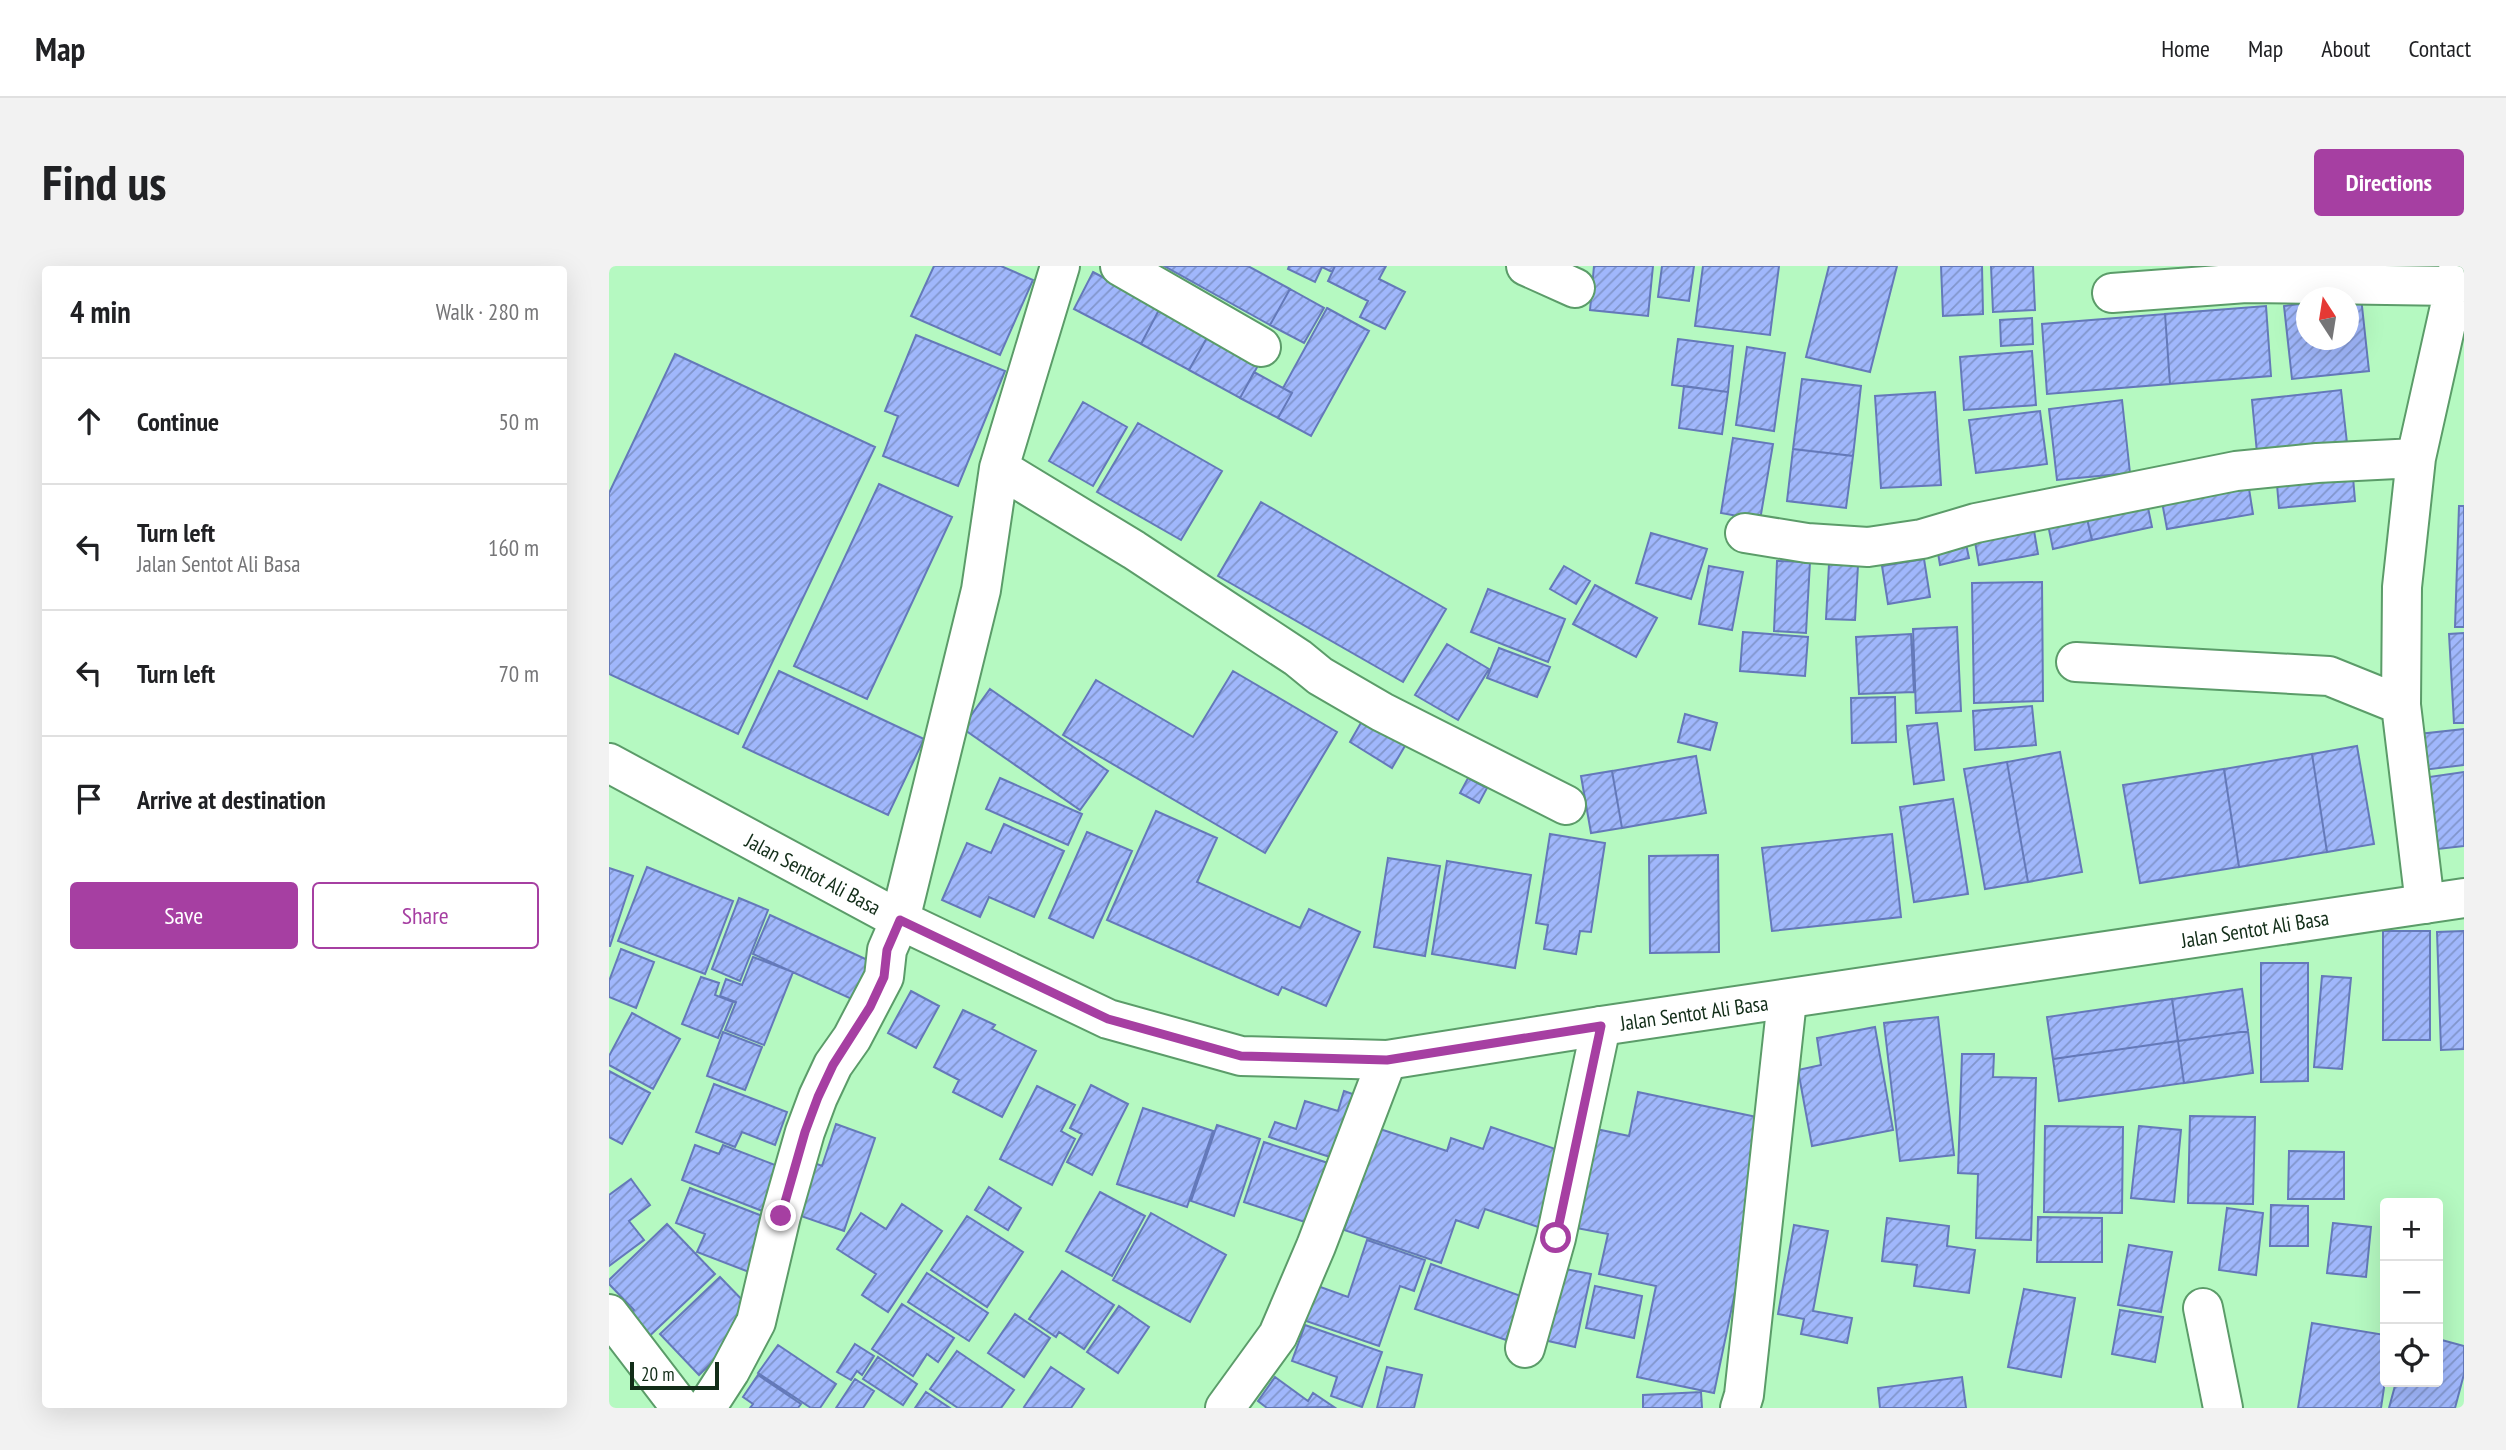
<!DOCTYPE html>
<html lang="en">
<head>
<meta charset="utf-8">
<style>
	:root { --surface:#fff; --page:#f2f2f2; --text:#202124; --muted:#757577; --line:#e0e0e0; --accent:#a63fa2 }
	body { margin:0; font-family:"PT Sans Narrow",sans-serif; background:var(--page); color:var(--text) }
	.controls { position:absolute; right:21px; bottom:21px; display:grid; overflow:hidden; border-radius:7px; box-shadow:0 7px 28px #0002 }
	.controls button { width:63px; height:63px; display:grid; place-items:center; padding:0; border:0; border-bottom:2px solid var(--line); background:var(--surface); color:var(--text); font:35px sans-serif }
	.compass { position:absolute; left:1687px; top:21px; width:63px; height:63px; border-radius:50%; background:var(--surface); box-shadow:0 7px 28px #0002; rotate:348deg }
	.scale { position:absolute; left:21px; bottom:18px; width:89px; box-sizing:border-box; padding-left:7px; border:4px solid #122d18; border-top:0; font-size:19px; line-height:24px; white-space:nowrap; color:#122d18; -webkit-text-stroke:5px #fff; paint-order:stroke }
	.stop { position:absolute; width:21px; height:21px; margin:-16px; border:5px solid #a63fa2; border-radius:50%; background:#fff }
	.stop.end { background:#a63fa2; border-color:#fff; box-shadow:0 2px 7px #0008 }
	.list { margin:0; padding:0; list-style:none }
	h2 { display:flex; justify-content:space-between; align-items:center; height:91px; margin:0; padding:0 28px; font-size:30px }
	h2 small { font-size:23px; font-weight:400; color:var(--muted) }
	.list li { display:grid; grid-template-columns:46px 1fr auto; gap:21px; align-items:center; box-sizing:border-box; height:126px; padding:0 28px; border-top:2px solid var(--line) }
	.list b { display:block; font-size:26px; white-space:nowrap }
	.list p { margin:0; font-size:23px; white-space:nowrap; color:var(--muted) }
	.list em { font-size:23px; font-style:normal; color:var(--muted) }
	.actions { display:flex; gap:14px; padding:21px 28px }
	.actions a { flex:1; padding:16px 0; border:2px solid var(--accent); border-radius:7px; text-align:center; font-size:24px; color:var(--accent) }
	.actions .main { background:var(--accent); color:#fff }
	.icon { flex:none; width:38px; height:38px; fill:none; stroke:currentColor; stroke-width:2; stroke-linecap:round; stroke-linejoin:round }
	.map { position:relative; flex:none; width:1855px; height:1142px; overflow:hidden; border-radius:7px }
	header { display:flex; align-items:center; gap:42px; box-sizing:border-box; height:98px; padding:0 35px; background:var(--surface); border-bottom:2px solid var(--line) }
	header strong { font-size:33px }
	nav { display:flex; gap:38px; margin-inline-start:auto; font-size:24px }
	.intro { display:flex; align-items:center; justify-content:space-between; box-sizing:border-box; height:168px; padding:0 42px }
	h1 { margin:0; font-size:49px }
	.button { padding:18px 32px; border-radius:7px; background:var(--accent); color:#fff; font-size:24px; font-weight:700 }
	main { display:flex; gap:42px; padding:0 42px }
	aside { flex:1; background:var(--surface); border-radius:7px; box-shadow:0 7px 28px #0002 }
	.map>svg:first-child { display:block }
</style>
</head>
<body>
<header>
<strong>Map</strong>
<nav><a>Home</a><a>Map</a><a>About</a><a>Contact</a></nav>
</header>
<div class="intro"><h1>Find us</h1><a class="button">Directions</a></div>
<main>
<aside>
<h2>4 min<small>Walk · 280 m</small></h2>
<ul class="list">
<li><svg class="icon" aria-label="ahead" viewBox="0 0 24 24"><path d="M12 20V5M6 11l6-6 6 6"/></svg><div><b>Continue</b></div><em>50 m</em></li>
<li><svg class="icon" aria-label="left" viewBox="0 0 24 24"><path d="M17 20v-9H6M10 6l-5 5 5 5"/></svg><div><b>Turn left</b><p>Jalan Sentot Ali Basa</p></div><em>160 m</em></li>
<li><svg class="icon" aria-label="left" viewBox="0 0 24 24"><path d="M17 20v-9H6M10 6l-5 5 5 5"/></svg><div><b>Turn left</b></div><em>70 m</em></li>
<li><svg class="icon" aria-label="arrive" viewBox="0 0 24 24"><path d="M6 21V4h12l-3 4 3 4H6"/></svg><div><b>Arrive at destination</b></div></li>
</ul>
<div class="actions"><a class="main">Save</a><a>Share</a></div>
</aside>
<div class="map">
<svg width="1855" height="1142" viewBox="0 0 1855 1142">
	<defs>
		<pattern id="building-hatch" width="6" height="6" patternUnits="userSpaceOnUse" patternTransform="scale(1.75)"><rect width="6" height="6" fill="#a0b7fc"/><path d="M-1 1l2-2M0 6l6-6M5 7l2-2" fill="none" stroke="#8195cb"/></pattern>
	</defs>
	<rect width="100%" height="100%" fill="#b5f9c1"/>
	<path fill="url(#building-hatch)" stroke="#6479b9" stroke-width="2" d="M 325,0 L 392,0 L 424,14 L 391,89 L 302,50 Z
		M 555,0 L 639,0 L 681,23 L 661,59 Z
		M 680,0 L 726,0 L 723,6 L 713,1 L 706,16 L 679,3 Z
		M 726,0 L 777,0 L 770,13 L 796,26 L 776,63 L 751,51 L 759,35 L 719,15 Z
		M 985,0 L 1044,0 L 1039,50 L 981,44 Z
		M 1053,0 L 1085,0 L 1080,35 L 1049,31 Z
		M 1094,0 L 1170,0 L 1161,69 L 1086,60 Z
		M 1220,0 L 1288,0 L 1261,106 L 1197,91 Z
		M 1332,0 L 1373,0 L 1374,48 L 1334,50 Z
		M 1382,0 L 1424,0 L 1426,44 L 1384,46 Z
		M 484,6 L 551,42 L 532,78 L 465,43 Z
		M 681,23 L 715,42 L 695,77 L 661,59 Z
		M 1752,31 L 1760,105 L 1683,113 L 1675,40 L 1698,37 L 1698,74 L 1740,74 L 1740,33 Z
		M 1657,40 L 1662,110 L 1561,118 L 1556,48 Z
		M 551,42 L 600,68 L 580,104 L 532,78 Z
		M 718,42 L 760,65 L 702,170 L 669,152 L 683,127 L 674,122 Z
		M 1556,48 L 1561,118 L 1438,128 L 1433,58 Z
		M 1423,52 L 1424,78 L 1392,80 L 1391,54 Z
		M 600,68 L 651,96 L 631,132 L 580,104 Z
		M 307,69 L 396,105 L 349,220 L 274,190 L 289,150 L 276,145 Z
		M 1069,73 L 1124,80 L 1119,126 L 1063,119 Z
		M 1138,81 L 1176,87 L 1165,165 L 1127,159 Z
		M 1423,85 L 1427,139 L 1355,144 L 1351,91 Z
		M 66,88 L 266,181 L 129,468 L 0,408 L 0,227 Z
		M 645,106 L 683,127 L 669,152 L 631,132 Z
		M 1193,113 L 1252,120 L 1244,190 L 1184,183 Z
		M 1075,120 L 1119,126 L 1113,168 L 1070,162 Z
		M 1732,124 L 1738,177 L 1648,187 L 1643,134 Z
		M 1326,126 L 1332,219 L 1272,222 L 1266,130 Z
		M 1513,134 L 1521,207 L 1448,214 L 1440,143 Z
		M 474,136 L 518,161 L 484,220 L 440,195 Z
		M 1431,145 L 1438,198 L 1367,207 L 1360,154 Z
		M 529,157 L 613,205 L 572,274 L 488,226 Z
		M 1124,172 L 1164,178 L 1151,254 L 1112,247 Z
		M 1184,183 L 1244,190 L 1237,242 L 1178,235 Z
		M 1743,199 L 1746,235 L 1670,242 L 1667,207 Z
		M 1638,210 L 1644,248 L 1558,263 L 1551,225 Z
		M 270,218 L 343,251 L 258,433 L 185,400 Z
		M 1536,227 L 1543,261 L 1483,274 L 1475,240 Z
		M 652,236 L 837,343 L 794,416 L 609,310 Z
		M 1475,240 L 1483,274 L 1444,283 L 1437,249 Z
		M 1850,240 L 1855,240 L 1855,361 L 1846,361 Z
		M 1423,253 L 1429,288 L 1370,299 L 1364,264 Z
		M 1042,267 L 1098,283 L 1082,333 L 1027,317 Z
		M 1355,269 L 1360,292 L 1331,299 L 1327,275 Z
		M 1315,293 L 1321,331 L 1279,338 L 1273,300 Z
		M 1168,295 L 1201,296 L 1197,367 L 1165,365 Z
		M 1220,298 L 1249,299 L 1246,354 L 1217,353 Z
		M 955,300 L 981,315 L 967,338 L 941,323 Z
		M 1100,300 L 1134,306 L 1123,364 L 1090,358 Z
		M 1433,316 L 1434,435 L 1365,437 L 1363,317 Z
		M 986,319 L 1048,352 L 1027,391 L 964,358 Z
		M 879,323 L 956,353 L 939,396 L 862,366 Z
		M 1348,361 L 1352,445 L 1307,447 L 1304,363 Z
		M 1134,366 L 1199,371 L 1196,410 L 1131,405 Z
		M 1855,367 L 1855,457 L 1845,457 L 1840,368 Z
		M 1302,368 L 1305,426 L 1250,428 L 1247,371 Z
		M 838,378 L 880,403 L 849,454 L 806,429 Z
		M 890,382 L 941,401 L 928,431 L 878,412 Z
		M 170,405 L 315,473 L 279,549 L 134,481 Z
		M 624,405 L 728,466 L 656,587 L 454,469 L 487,414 L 584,471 Z
		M 381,423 L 499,505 L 471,544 L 353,462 Z
		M 1286,431 L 1287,476 L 1243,477 L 1242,432 Z
		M 1423,440 L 1427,479 L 1366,484 L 1364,445 Z
		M 757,448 L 800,473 L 783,502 L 741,476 Z
		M 1076,448 L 1108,457 L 1101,484 L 1069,476 Z
		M 1328,457 L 1335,514 L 1305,518 L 1298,460 Z
		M 1855,463 L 1855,499 L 1814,504 L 1810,468 Z
		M 1748,480 L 1765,578 L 1718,586 L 1703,488 Z
		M 1451,486 L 1473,606 L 1419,616 L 1398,496 Z
		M 1703,488 L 1718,586 L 1630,601 L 1615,503 Z
		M 1087,490 L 1097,547 L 1013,562 L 1003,505 Z
		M 1398,496 L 1419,616 L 1376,623 L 1355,503 Z
		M 1615,503 L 1630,601 L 1531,617 L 1514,519 Z
		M 1003,505 L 1013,562 L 982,567 L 972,510 Z
		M 1855,506 L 1855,580 L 1829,583 L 1820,511 Z
		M 391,512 L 473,548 L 459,579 L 377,543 Z
		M 859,512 L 878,522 L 870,537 L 851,527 Z
		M 1344,533 L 1359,628 L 1305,636 L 1291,541 Z
		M 547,545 L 608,572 L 588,616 L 691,662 L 700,643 L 751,666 L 717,740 L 673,721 L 669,729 L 498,654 Z
		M 395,558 L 455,585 L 425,651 L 380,631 L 371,651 L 333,634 L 358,577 L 382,587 Z
		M 478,566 L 523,585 L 484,672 L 440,652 Z
		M 941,568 L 996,577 L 982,666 L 971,665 L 967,688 L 935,683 L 939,659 L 927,657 Z
		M 1283,568 L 1292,651 L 1163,665 L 1153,582 Z
		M 1109,589 L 1110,686 L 1041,687 L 1040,590 Z
		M 779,592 L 831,600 L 816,690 L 765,681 Z
		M 838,595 L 922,609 L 906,702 L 823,688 Z
		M 38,601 L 124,635 L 96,708 L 9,675 Z
		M 0,602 L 24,610 L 1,680 L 0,680 Z
		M 130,632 L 159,644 L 131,715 L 103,703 Z
		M 161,649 L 276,702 L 258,740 L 144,688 Z
		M 1774,665 L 1821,665 L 1821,774 L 1774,774 Z
		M 1855,665 L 1855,783 L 1832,784 L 1828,666 Z
		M 12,683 L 45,696 L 27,742 L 0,731 L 0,715 Z
		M 144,691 L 184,706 L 155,779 L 116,764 L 127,736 L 111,730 L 117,713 L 133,719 Z
		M 1652,697 L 1699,697 L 1699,815 L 1652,816 Z
		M 1713,710 L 1742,712 L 1733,803 L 1705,801 Z
		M 92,711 L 110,717 L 106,729 L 124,736 L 109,772 L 73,758 Z
		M 1633,723 L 1639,765 L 1569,775 L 1563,733 Z
		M 302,725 L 330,740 L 307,782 L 279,767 Z
		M 1563,733 L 1569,775 L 1444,793 L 1438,751 Z
		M 354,744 L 386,759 L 383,763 L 427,785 L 393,851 L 344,826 L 350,814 L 325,801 Z
		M 23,747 L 71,773 L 44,823 L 0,799 L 0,790 Z
		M 1329,751 L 1345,889 L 1291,895 L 1275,757 Z
		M 1266,761 L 1284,864 L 1203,880 L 1189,804 L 1212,799 L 1208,772 Z
		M 1639,765 L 1644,807 L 1575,817 L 1569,775 Z
		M 114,766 L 153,781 L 136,824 L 98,810 Z
		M 1569,775 L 1575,817 L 1450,835 L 1444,793 Z
		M 1353,788 L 1385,788 L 1384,811 L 1427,812 L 1422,974 L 1367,972 L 1369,908 L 1349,907 Z
		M 0,805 L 41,827 L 13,878 L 0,871 Z
		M 105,818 L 178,846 L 166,879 L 133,866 L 126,881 L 87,866 Z
		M 482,819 L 519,838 L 483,909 L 458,896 L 473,868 L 461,862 Z
		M 428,820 L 466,839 L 452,865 L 466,873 L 443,919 L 391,893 Z
		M 735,825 L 755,832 L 733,895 L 660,871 L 666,856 L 687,863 L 696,835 L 729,845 Z
		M 1029,826 L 1162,854 L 1105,1127 L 1028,1111 L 1047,1020 L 990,1008 L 999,968 L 957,960 L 978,861 L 1020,870 Z
		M 534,842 L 604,865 L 578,941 L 508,918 Z
		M 1581,850 L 1646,851 L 1644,938 L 1579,937 Z
		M 227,858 L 266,872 L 235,965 L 186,948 L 203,896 L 213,900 Z
		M 608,859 L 651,873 L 625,950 L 582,935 Z
		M 1436,860 L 1514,861 L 1513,947 L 1435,946 Z
		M 1530,860 L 1572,864 L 1565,936 L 1522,932 Z
		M 882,861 L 961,888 L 935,963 L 876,943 L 869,962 L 847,954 L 832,997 L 735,964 L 771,863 L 838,885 L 842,872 L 874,883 Z
		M 655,876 L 725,899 L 705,959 L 635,936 Z
		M 86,879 L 110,888 L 114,879 L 174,902 L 156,946 L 73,914 Z
		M 1680,885 L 1735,886 L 1735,933 L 1679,933 Z
		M 22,913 L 41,939 L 20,955 L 35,974 L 0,1000 L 0,929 Z
		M 380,921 L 412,942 L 399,964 L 366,944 Z
		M 81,922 L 161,953 L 140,1006 L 88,986 L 96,968 L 67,957 Z
		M 491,926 L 536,950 L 503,1010 L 457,985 Z
		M 293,938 L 333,965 L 279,1046 L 253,1029 L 267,1008 L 228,983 L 252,947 L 277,963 Z
		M 1662,939 L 1699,940 L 1699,980 L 1661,980 Z
		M 1618,942 L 1654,947 L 1647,1009 L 1610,1004 Z
		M 542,947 L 617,989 L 581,1056 L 504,1014 Z
		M 358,950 L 414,986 L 378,1041 L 322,1004 Z
		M 1429,951 L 1493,952 L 1493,996 L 1428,996 Z
		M 1278,952 L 1340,960 L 1338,980 L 1366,984 L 1360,1027 L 1305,1020 L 1308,999 L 1273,995 Z
		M 1724,957 L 1762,961 L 1757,1011 L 1718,1007 Z
		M 58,958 L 106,1008 L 33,1077 L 13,1056 L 25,1044 L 0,1018 L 0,1014 Z
		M 1185,959 L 1219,965 L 1204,1045 L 1243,1052 L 1238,1077 L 1192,1068 L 1195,1053 L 1169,1048 Z
		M 758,974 L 816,994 L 805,1025 L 791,1020 L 770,1080 L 694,1054 L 706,1019 L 739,1031 Z
		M 1520,979 L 1563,986 L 1552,1046 L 1509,1039 Z
		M 822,998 L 912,1030 L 897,1074 L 806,1043 Z
		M 946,1001 L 982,1008 L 966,1081 L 930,1073 Z
		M 453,1005 L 505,1039 L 475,1083 L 450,1066 L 447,1071 L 420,1053 Z
		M 318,1007 L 379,1047 L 360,1075 L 299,1036 Z
		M 111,1011 L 140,1041 L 124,1057 L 133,1067 L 90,1109 L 51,1068 Z
		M 986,1020 L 1033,1030 L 1025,1072 L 977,1062 Z
		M 1415,1023 L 1466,1032 L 1452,1111 L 1399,1101 Z
		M 293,1038 L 345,1072 L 329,1096 L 318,1088 L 304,1110 L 263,1083 Z
		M 510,1040 L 540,1061 L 509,1107 L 478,1086 Z
		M 1511,1044 L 1554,1051 L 1546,1096 L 1503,1088 Z
		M 406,1048 L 441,1072 L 415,1111 L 379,1087 Z
		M 1703,1057 L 1776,1069 L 1776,1115 L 1772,1142 L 1689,1142 Z
		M 696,1059 L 773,1086 L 753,1141 L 722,1130 L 728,1111 L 683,1095 Z
		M 1829,1073 L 1855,1080 L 1855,1108 L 1846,1142 L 1780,1142 L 1787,1116 L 1829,1116 Z
		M 246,1078 L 265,1090 L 253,1109 L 248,1105 L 242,1114 L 228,1106 Z
		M 169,1079 L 227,1118 L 211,1142 L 202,1142 L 149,1107 Z
		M 348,1085 L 405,1124 L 392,1142 L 349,1142 L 321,1123 Z
		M 269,1091 L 308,1118 L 294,1139 L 254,1113 Z
		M 442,1101 L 475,1123 L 462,1142 L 417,1142 L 415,1141 Z
		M 778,1101 L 813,1109 L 805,1142 L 768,1142 Z
		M 149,1109 L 192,1138 L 189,1142 L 141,1142 L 144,1138 L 134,1131 Z
		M 666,1111 L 699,1135 L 704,1127 L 725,1141 L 658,1142 L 649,1135 Z
		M 1353,1111 L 1357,1142 L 1271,1142 L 1269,1122 Z
		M 246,1113 L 265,1125 L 254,1142 L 227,1142 Z
		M 317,1126 L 341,1142 L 306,1142 Z
		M 1092,1126 L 1093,1142 L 1034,1142 L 1034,1129 Z"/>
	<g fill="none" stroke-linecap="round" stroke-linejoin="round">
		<defs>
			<path id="minor" d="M 511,0 L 652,81
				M 917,0 L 966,22
				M 1503,27 L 1637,17 L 1844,20
				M 390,202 L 525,284 L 689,392 L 711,410 L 773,446 L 957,539
				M 1136,267 L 1198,277 L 1259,281 L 1313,273 L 1367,257 L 1627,205 L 1708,197 L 1807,192
				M 1467,396 L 1720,410 L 1792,439
				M 1816,638 L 1792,439 L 1793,321 L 1807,192 L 1850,0
				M 1594,1042 L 1614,1142
				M 0,1048 L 72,1142
				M 916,1082 L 947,972 L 992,760
				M 97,1142 L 121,1105 L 147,1056 L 172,950 L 196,866 L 209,831 L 224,799 L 243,772 L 275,711 L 278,684 L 291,654 L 372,324 L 390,202 L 451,0
				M 616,1142 L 669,1069 L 707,980 L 778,794
				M 1131,1142 L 1135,1129 L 1178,734"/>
			<path id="major" d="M 0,497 L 291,654 L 499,753 L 632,790 L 778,794 L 992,760 L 1855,632"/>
		</defs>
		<use href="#minor" stroke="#5b9c69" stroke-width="42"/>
		<use href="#major" stroke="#5b9c69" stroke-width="42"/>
		<use href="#minor" stroke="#fff" stroke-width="38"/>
		<use href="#major" stroke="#fff" stroke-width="38"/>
	</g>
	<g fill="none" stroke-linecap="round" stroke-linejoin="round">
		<path stroke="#a63fa2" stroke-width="9" d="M 172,950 L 196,866 L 209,831 L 224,799 L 261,741 L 275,711 L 278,684 L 291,654 L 499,753 L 632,790 L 778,794 L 992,760 L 947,972"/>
	</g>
	<g text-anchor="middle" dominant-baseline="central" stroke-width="5" stroke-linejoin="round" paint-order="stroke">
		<g font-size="21" fill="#122d18" stroke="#fff">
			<text transform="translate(204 608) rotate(28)">Jalan Sentot Ali Basa</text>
			<text transform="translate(1646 663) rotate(-9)">Jalan Sentot Ali Basa</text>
			<text transform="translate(1085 747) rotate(-8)">Jalan Sentot Ali Basa</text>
		</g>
	</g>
</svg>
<div class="controls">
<button>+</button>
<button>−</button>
<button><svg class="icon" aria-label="locate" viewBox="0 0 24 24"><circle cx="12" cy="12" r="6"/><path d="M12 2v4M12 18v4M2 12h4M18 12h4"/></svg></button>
</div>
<svg class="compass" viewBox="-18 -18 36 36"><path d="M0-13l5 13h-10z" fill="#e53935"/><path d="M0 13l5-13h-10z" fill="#757577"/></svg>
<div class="scale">20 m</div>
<div class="stop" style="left:947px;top:972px"></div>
<div class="stop end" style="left:172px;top:950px"></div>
</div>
</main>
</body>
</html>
